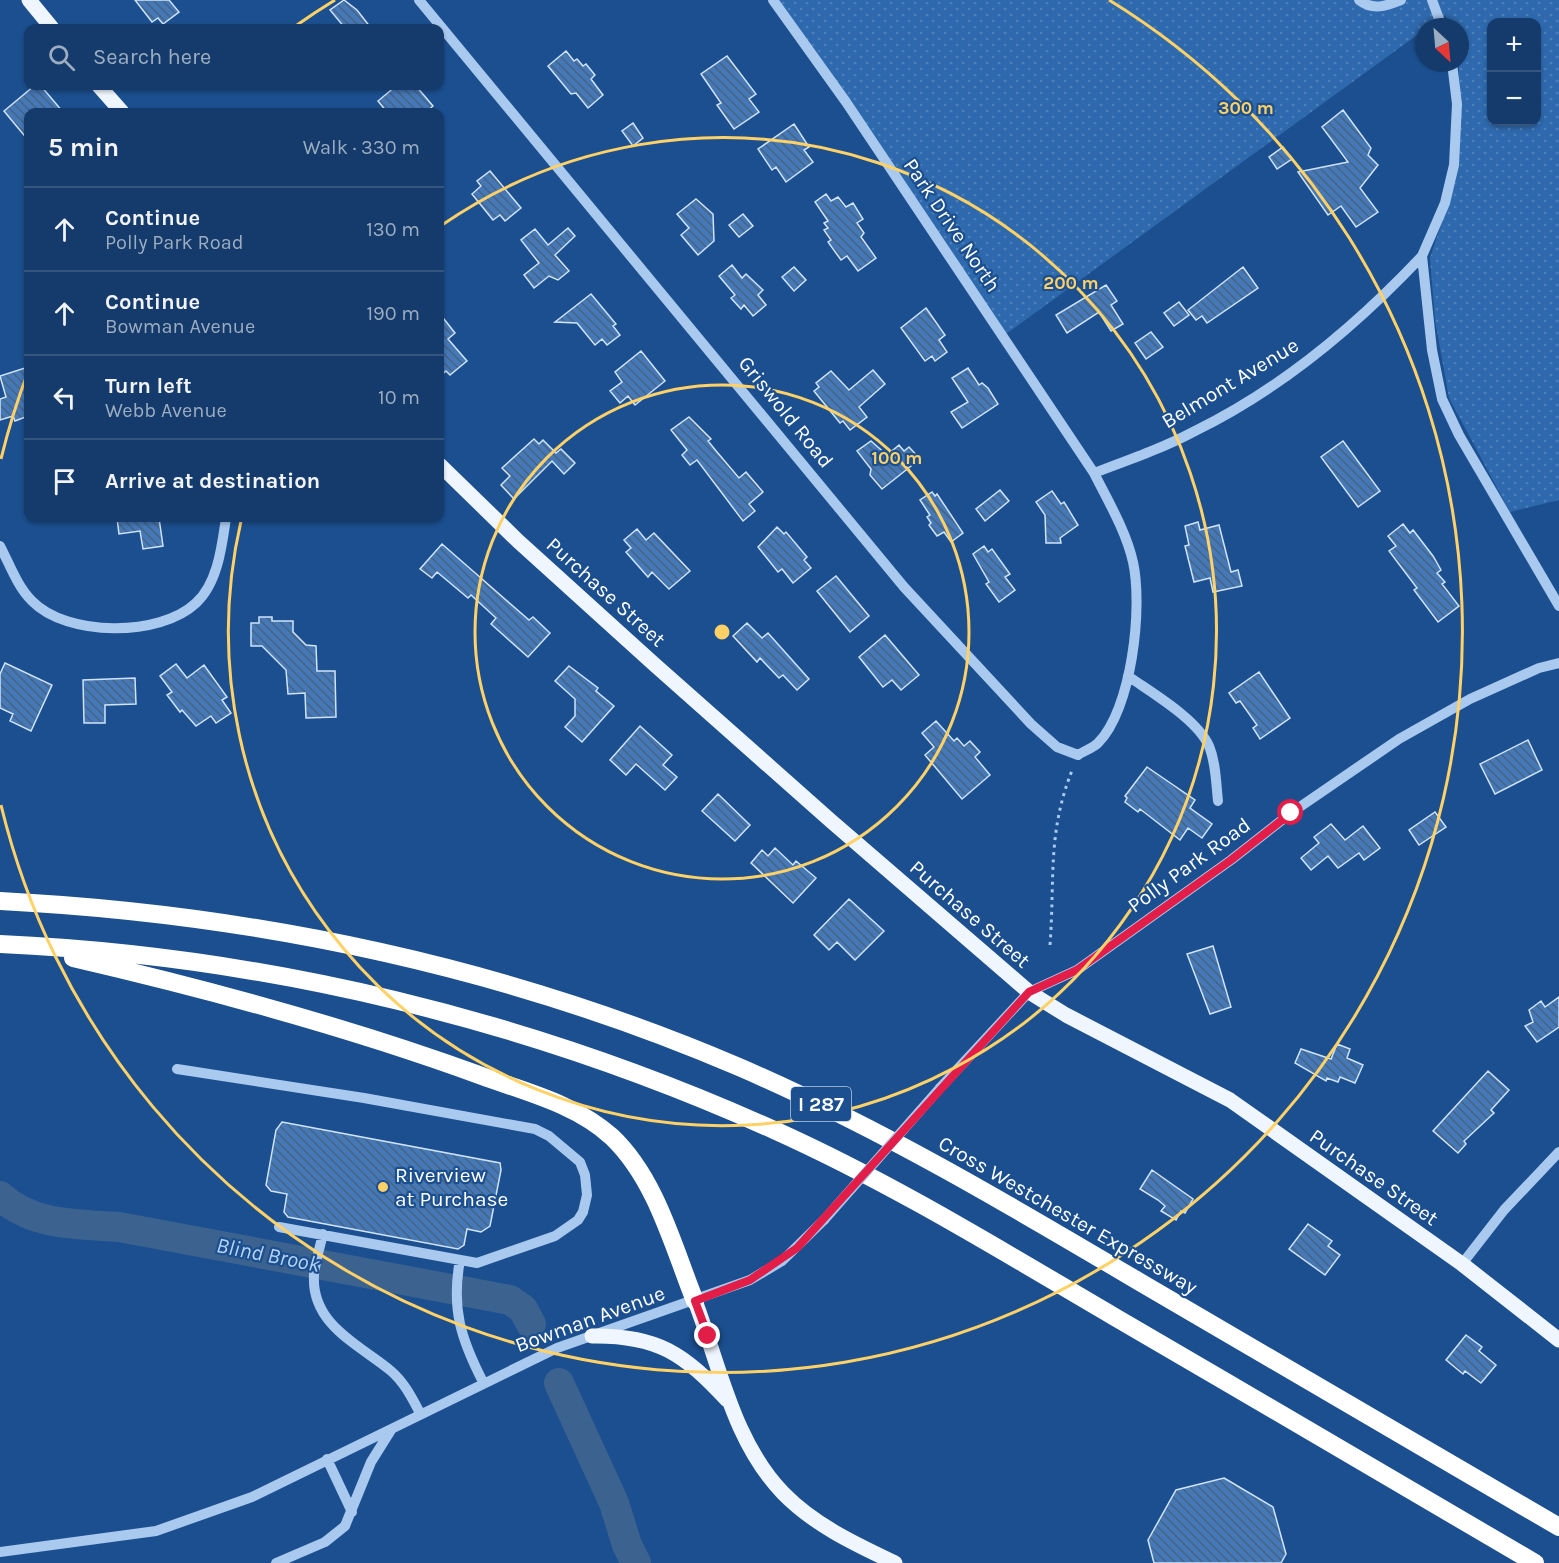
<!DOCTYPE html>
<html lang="en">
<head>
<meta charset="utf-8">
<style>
	:root { --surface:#143b6b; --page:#214673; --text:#f1f3f6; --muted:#9dadc1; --line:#33557e }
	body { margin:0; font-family:Karla,sans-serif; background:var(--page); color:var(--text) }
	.controls { position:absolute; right:18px; top:18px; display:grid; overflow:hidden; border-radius:12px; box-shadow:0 2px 4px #0004 }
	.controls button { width:54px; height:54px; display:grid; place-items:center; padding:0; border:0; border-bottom:2px solid var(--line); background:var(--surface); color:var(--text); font:30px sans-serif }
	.compass { position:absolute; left:1415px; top:18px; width:54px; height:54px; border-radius:50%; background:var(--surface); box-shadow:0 2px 4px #0004; rotate:154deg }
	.stop { position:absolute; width:18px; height:18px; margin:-14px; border:4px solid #e11d48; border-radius:50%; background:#fff }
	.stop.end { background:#e11d48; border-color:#fff; box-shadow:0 2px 6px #0008 }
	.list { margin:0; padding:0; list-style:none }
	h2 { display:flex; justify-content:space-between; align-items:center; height:78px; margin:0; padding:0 24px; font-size:26px }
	h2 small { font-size:20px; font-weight:400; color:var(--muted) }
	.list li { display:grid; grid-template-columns:39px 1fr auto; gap:18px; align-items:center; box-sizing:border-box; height:84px; padding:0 24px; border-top:2px solid var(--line) }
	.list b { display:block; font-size:22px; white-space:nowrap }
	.list p { margin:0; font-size:20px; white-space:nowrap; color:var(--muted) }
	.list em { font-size:20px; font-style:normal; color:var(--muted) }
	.icon { flex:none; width:33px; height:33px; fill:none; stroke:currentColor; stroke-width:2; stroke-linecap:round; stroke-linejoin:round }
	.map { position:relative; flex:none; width:1559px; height:1563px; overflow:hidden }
	.search { position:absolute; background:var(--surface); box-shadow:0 2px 4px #0004; left:24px; top:24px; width:420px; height:66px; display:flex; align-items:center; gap:15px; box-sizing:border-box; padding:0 21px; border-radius:12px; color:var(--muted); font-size:22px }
	.panel { position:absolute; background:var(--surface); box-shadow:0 2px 4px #0004; left:24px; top:108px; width:420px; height:414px; border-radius:12px }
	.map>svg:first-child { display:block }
</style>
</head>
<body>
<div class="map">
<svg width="1559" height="1563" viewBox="0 0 1559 1563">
	<defs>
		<pattern id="grass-dots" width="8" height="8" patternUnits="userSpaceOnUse" patternTransform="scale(1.5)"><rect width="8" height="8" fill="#2e69ad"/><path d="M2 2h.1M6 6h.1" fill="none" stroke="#4d80b9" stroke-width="1.8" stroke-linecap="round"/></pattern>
		<pattern id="building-back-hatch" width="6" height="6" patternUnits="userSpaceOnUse" patternTransform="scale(1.5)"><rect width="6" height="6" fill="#4478b7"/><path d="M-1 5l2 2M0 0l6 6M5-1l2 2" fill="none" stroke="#486282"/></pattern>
	</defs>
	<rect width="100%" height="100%" fill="#1b4f8f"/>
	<path fill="url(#grass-dots)" fill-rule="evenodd" d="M 770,0 L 1559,0 L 1559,500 L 1510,512 L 1449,398 L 1435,320 L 1430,258 L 1456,180 L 1460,27 L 1448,27 L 1445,15 L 1429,27 L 1424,27 L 1424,30 L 1006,334 ZM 1492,22 L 1536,22 L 1536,122 L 1492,122 Z"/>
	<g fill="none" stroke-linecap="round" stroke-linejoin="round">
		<path stroke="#3c6290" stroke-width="30" d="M 0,1196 C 32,1226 77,1224 119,1227 L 510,1300 L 523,1309 L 531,1324
			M 559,1383 L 614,1503 L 627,1545 L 636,1563"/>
	</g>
	<path fill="url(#building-back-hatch)" stroke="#cfe3fa" stroke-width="1.5" d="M 135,0 L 169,0 L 179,12 L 163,24 L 158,18 L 152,22 Z
		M 344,0 L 357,10 L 371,28 L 345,28 L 330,10 Z
		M 566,51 L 574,61 L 577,59 L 583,66 L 586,64 L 595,75 L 591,79 L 603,95 L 588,108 L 576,93 L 571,94 L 548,66 Z
		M 727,56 L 756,94 L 749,99 L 759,112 L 734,129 L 717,105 L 721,103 L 701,74 Z
		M 34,86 L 41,86 L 63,112 L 28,112 L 28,140 L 4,111 Z
		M 396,86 L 416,86 L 433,106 L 426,112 L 387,112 L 378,101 Z
		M 1343,110 L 1371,148 L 1368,155 L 1378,165 L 1360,188 L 1378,212 L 1356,227 L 1341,206 L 1328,215 L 1298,172 L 1348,162 L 1322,127 Z
		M 633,123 L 643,138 L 633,146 L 622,131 Z
		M 794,124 L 809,147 L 804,150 L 813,162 L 786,182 L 776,167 L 772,170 L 758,149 Z
		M 1283,147 L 1292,159 L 1277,169 L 1269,157 Z
		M 490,171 L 521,208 L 505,221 L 500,215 L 493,220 L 472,194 L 481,186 L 477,181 Z
		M 826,194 L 831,201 L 838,197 L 846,207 L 853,203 L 863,219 L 857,223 L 864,233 L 861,237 L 876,258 L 858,271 L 847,256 L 841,260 L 828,242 L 831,240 L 824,230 L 828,228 L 824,223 L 828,221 L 815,202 Z
		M 696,199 L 713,214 L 714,241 L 698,255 L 681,235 L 689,228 L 677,214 Z
		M 743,214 L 753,226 L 739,237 L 729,225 Z
		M 568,228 L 575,236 L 555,255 L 569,271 L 558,280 L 549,276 L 534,288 L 524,275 L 539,263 L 521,240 L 535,229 L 548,245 Z
		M 732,265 L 742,278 L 746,274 L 763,290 L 758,295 L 766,305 L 753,316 L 744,305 L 741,309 L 731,298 L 735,295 L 719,276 Z
		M 794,267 L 806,280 L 794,291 L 782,277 Z
		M 1243,267 L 1258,288 L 1207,323 L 1202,316 L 1196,320 L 1188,310 Z
		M 1106,285 L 1117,301 L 1111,305 L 1123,324 L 1111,331 L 1099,312 L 1067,333 L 1056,315 Z
		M 591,294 L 616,324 L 613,326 L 620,335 L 607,345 L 602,339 L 595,345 L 577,323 L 555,322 Z
		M 1179,302 L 1189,315 L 1174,326 L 1164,313 Z
		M 926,308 L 945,335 L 939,340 L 947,352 L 935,361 L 932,356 L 925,361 L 901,328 Z
		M 440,314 L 455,333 L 448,339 L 467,361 L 450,375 L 446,371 L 440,376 Z
		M 1151,332 L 1163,347 L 1146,359 L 1135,343 Z
		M 641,351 L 665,381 L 635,405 L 628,396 L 620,403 L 610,391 L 622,382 L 615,372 Z
		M 28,367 L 28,416 L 15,421 L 13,416 L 0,420 L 0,399 L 6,397 L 0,376 Z
		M 968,368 L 979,385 L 982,383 L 988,388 L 998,404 L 962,428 L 951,412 L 968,402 L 952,378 Z
		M 873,370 L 885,384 L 859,407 L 867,417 L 850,430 L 843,421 L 840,423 L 814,391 L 819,387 L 816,383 L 831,371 L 849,390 Z
		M 689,417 L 711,439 L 708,441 L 717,452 L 739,478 L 746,472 L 763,492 L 749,504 L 755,511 L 743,521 L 697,460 L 690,465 L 682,455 L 687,450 L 671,430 Z
		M 534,439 L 539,444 L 543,440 L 556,453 L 561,449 L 575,463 L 564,474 L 552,461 L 514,499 L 501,485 L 510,476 L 502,468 Z
		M 871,441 L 887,455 L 899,445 L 904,451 L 909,447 L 920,459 L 882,489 L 870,475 L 871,469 L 857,451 Z
		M 1343,441 L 1380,491 L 1358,507 L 1321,457 Z
		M 1000,490 L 1009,501 L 985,521 L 976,509 Z
		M 1052,491 L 1061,504 L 1064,502 L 1078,525 L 1060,538 L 1061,543 L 1046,543 L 1045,515 L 1036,502 Z
		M 932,492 L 935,496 L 937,494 L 963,533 L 951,542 L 944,532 L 937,536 L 929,525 L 931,523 L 927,517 L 930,515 L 920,500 Z
		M 117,518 L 159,518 L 163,546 L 143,549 L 140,531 L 119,534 Z
		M 1198,522 L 1200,530 L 1219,525 L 1231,572 L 1238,570 L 1242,586 L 1213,592 L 1210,578 L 1194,582 L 1185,546 L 1189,545 L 1185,526 Z
		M 1403,524 L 1410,533 L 1413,530 L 1433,556 L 1441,570 L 1437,573 L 1445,582 L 1442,584 L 1459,606 L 1438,622 L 1414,590 L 1417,588 L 1389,551 L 1396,546 L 1388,536 Z
		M 777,527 L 784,534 L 786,532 L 807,557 L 804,560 L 811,568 L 793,583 L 782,569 L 778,572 L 758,547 Z
		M 637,529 L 646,540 L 654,533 L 690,571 L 669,589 L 652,572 L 648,577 L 626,552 L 631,548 L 624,540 Z
		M 442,544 L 529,620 L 533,617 L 550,633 L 528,657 L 491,624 L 496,618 L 471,595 L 468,598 L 437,572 L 432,578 L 420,569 Z
		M 984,546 L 988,552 L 992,549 L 1010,574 L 1005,577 L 1015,590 L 999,602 L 986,584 L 989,582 L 973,554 Z
		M 836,576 L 869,616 L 850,632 L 817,591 Z
		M 259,617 L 272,617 L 272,621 L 293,621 L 293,632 L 306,645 L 316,646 L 317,671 L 335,671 L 336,717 L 306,718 L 305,693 L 288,694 L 286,670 L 262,646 L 251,646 L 251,623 L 259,623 Z
		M 747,623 L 762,638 L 768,633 L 809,679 L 797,690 L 783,675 L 779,678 L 760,658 L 757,662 L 733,636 Z
		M 885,635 L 919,675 L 901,690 L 892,680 L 883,687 L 859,657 Z
		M 5,663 L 52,685 L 31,731 L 10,721 L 13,714 L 0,708 L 0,674 Z
		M 176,664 L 187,678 L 204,665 L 227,697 L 222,700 L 231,713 L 216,723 L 211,716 L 196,726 L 182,710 L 180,712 L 167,695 L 172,692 L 160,676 Z
		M 569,666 L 598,688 L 596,691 L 614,706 L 582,742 L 565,727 L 575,716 L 575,699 L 555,681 Z
		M 1259,672 L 1290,718 L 1260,739 L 1253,728 L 1257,725 L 1240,701 L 1236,703 L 1229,693 Z
		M 135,678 L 136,704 L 105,705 L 105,723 L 84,723 L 83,680 Z
		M 936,721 L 954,741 L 957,738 L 964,746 L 970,741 L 980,752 L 975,757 L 990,775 L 962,799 L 925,755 L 934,747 L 922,733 Z
		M 640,726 L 672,755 L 663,765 L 677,777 L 665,790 L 636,764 L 626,775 L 610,760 Z
		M 1528,740 L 1542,770 L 1495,794 L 1480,764 Z
		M 1147,767 L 1195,800 L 1190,808 L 1212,824 L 1202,838 L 1188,828 L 1180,840 L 1140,809 L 1138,812 L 1125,802 L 1127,798 L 1125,796 Z
		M 718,794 L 750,825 L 735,841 L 702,811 Z
		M 1435,812 L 1446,827 L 1419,845 L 1409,830 Z
		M 1331,824 L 1345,840 L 1363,826 L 1380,848 L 1364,860 L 1359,853 L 1338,868 L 1328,856 L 1311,870 L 1301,858 L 1319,843 L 1314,837 Z
		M 775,848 L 793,865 L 796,861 L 816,878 L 793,903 L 751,863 L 762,850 L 768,856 Z
		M 849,899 L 884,931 L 855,960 L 837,942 L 829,950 L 814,935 Z
		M 1213,946 L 1231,1007 L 1210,1014 L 1187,954 Z
		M 1559,997 L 1559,1027 L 1537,1042 L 1525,1026 L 1533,1022 L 1529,1010 L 1541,1001 L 1545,1007 Z
		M 1337,1044 L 1350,1049 L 1347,1058 L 1363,1065 L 1355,1083 L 1340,1077 L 1338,1082 L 1327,1078 L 1326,1081 L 1295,1063 L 1301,1049 L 1331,1059 Z
		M 1488,1071 L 1509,1090 L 1491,1110 L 1494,1113 L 1464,1141 L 1466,1144 L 1458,1153 L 1433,1131 Z
		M 282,1122 L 500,1163 L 501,1170 L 490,1226 L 481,1232 L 467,1229 L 464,1245 L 458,1249 L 288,1217 L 284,1212 L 287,1194 L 271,1191 L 266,1185 L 276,1130 Z
		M 1152,1170 L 1193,1199 L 1185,1213 L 1181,1211 L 1176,1220 L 1161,1211 L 1165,1206 L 1158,1200 L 1140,1189 Z
		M 1308,1224 L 1332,1241 L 1328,1246 L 1340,1255 L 1325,1275 L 1289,1249 Z
		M 1466,1335 L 1482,1347 L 1479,1351 L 1496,1365 L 1481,1383 L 1465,1371 L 1463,1374 L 1446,1360 Z
		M 1224,1478 L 1273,1507 L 1286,1554 L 1281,1563 L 1154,1563 L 1148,1540 L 1176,1490 Z"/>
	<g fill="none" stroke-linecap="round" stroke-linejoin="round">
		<path stroke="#a9c9ee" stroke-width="3" stroke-dasharray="3 4.5" stroke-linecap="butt" d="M 1050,945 C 1055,878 1047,832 1073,768"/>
		<path stroke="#a9c9ee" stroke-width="10" d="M 419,0 L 904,587 L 1031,724 L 1057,747 L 1078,755 C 1084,751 1093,748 1098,743 C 1132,709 1143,607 1133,562 C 1126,531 1108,501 1094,473 L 846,102 L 773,0
			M 1359,0 C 1373,11 1386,6 1401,0
			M 1432,0 L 1442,27
			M 1452,63 L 1457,104 L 1454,165 L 1445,203 L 1422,256 L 1432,350 L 1442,399 L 1459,435 L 1559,606
			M 1094,473 C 1129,460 1163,448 1195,431 C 1281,389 1357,325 1422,256
			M 0,546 C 10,565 17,586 32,601 C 67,637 160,637 196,603 C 218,583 222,545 226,518
			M 1128,676 C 1152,693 1197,719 1209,746 C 1216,763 1216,783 1218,801
			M 177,1069 L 364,1098 L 535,1129 L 549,1136 L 580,1162 L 585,1175 L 587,1195 L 583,1212 L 578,1220 L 555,1236 L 477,1263 L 279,1227
			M 940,1088 L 1029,992 L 1077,970 L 1231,860 L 1291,813 L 1399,739 L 1470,699 L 1539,668 L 1559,663
			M 323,1234 C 320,1247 315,1262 314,1275 C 311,1325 360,1345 391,1371 C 404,1382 412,1398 420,1413
			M 460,1260 C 451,1309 461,1339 483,1382
			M 1462,1264 L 1504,1210 L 1559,1152
			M 327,1459 L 352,1512
			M 0,1552 L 156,1531 L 252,1497 L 557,1348 L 750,1280 L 782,1261 L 824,1220
			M 276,1563 L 325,1542 L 345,1526 L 371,1462 L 391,1430"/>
		<path stroke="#f0f6ff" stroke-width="15" d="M 29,0 L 52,28
			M 99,86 L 122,112
			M 440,465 L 518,541 L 655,665 L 831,821 L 1029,992 L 1066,1015 L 1230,1100 L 1462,1264 L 1559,1340
			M 695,1301 C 720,1366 733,1441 783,1493 C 814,1525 855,1544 895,1563
			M 592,1336 C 658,1335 684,1354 727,1400"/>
		<path stroke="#fff" stroke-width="18" d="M 0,901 C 254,914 505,967 739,1067 C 878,1127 1008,1204 1138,1281 C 1278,1363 1419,1445 1559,1527
			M 0,944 C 267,956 530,1020 774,1130 C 892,1183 1002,1251 1113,1316 C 1254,1398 1395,1481 1535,1563
			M 73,958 C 211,990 348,1027 482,1076 C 526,1092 576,1104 612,1137 C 656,1179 673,1246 695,1301"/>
		<path stroke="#a9c9ee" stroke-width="10" d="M 824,1220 L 940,1088"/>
	</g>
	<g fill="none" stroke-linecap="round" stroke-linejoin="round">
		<path stroke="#e11d48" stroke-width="8" d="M 708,1336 L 695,1301 L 750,1280 L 797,1248 L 1029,992 L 1077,970 L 1231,860 L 1291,813"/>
	</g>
	<g fill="none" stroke="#ffd166" stroke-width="3">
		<circle cx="722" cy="632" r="247"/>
		<path d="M442 225A494 494 0 1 1 241 521"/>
		<path d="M1 459A741 741 0 0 1 28 372M297 25A741 741 0 0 1 335 0M1109 0A741 741 0 1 1 1 805"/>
	</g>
	<circle fill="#ffd166" stroke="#1b4f8f" stroke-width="2" cx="383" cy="1187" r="6"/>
	<g text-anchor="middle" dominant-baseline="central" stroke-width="4.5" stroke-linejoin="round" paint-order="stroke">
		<rect fill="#1b4f8f" stroke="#bbcadd" stroke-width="1.5" x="791" y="1087" width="60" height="34" rx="4.5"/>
		<g font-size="20" font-weight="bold" fill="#fff">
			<text x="821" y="1104">I 287</text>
		</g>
		<g font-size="21" fill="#fff" stroke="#1b4f8f">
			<text transform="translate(952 225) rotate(56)">Park Drive North</text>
			<text transform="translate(1230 383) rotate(-31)">Belmont Avenue</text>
			<text transform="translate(786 412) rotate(51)">Griswold Road</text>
			<text transform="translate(606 592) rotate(42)">Purchase Street</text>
			<text transform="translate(1189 865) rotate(-36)">Polly Park Road</text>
			<text transform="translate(970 914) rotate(41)">Purchase Street</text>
			<text transform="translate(1374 1177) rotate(35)">Purchase Street</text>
			<text transform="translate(1068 1215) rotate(30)">Cross Westchester Expressway</text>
			<text transform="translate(590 1319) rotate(-20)">Bowman Avenue</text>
		</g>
		<g font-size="21" fill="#fff" stroke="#1b4f8f" text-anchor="start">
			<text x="395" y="1175">Riverview<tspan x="395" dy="24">at Purchase</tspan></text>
		</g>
		<g font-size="22" font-style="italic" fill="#b5d3f5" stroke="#1b4f8f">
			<text transform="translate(268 1255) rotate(11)">Blind Brook</text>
		</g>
	</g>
	<circle cx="722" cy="632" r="9" fill="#ffd166" stroke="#1b4f8f" stroke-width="3"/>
	<g font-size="18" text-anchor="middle" font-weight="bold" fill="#ffd166" stroke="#1b4f8f" stroke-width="4.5" stroke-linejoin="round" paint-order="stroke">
		<text x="1246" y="114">300 m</text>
		<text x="1071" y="289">200 m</text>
		<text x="897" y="464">100 m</text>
	</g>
</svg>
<div class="controls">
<button>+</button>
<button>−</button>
</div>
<svg class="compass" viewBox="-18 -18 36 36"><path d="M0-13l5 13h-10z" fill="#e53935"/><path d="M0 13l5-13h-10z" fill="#9dadc1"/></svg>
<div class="stop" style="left:1291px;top:813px"></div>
<div class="stop end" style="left:708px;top:1336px"></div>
<div class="search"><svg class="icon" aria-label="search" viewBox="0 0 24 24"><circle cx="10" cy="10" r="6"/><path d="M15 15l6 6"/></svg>Search here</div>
<section class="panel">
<h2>5 min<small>Walk · 330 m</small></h2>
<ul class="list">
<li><svg class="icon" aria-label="ahead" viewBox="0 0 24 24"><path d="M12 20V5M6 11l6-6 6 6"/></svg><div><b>Continue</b><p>Polly Park Road</p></div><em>130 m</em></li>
<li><svg class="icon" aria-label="ahead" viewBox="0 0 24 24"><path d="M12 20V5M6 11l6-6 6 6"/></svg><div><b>Continue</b><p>Bowman Avenue</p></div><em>190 m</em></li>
<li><svg class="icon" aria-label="left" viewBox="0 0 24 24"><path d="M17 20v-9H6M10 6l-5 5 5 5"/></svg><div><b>Turn left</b><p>Webb Avenue</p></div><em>10 m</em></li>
<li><svg class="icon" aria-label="arrive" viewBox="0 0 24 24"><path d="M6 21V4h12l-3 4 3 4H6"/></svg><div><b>Arrive at destination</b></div></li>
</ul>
</section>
</div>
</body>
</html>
